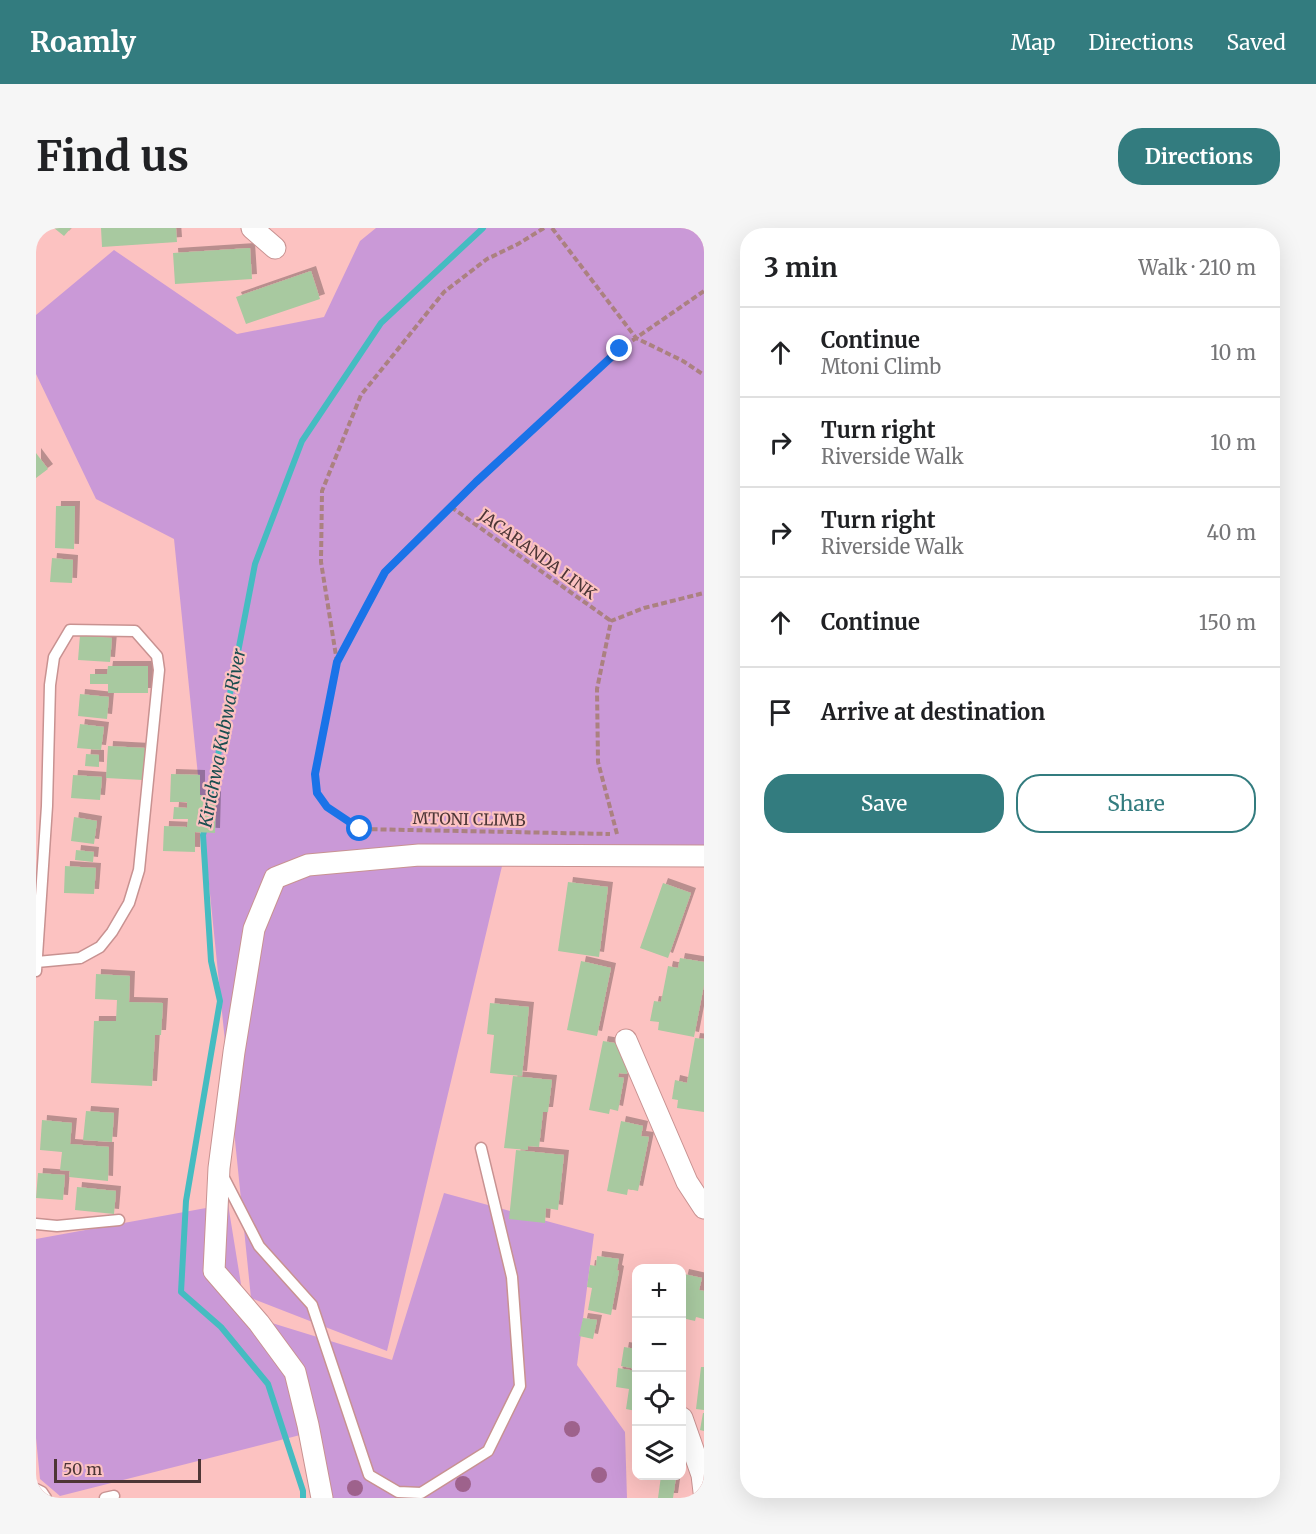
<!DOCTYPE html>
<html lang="en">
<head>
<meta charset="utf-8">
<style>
	:root { --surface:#fff; --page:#f6f6f6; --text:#202124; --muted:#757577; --line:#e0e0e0; --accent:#337c7f }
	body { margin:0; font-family:Merriweather,serif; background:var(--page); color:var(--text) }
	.controls { position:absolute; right:18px; bottom:18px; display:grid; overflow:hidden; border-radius:12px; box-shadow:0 6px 24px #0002 }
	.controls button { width:54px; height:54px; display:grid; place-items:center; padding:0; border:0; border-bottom:2px solid var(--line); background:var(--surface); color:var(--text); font:30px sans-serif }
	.scale { position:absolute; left:18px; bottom:15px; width:147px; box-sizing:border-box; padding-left:6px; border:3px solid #4d3636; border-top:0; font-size:16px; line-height:21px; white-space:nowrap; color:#4d3636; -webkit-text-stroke:4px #fcc2c1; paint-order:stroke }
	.stop { position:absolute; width:18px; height:18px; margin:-14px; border:4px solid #1a73e8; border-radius:50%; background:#fff }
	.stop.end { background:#1a73e8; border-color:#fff; box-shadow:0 2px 6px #0008 }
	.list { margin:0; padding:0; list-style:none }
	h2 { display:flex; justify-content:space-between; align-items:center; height:78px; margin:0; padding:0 24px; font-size:26px }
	h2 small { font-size:20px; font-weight:400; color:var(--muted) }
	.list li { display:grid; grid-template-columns:39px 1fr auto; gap:18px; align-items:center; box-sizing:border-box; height:90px; padding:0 24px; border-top:2px solid var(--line) }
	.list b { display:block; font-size:22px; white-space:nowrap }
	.list p { margin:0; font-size:20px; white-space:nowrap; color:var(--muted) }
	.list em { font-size:20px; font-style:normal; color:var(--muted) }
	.actions { display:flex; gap:12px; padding:18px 24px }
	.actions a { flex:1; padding:14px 0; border:2px solid var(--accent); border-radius:24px; text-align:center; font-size:21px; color:var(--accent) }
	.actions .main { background:var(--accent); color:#fff }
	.icon { flex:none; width:33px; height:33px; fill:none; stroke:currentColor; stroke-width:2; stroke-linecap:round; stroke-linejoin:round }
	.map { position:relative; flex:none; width:668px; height:1270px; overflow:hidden; border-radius:24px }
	header { display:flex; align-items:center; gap:36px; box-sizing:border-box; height:84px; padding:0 30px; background:var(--accent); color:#fff }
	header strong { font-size:28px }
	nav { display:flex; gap:33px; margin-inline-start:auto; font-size:21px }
	.intro { display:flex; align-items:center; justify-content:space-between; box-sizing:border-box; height:144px; padding:0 36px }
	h1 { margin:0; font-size:42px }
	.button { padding:15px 27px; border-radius:24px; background:var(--accent); color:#fff; font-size:21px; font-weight:700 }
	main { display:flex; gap:36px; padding:0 36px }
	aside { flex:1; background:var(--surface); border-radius:24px; box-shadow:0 6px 24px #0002 }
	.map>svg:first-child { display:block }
</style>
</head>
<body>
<header>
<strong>Roamly</strong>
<nav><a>Map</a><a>Directions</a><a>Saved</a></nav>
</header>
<div class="intro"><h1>Find us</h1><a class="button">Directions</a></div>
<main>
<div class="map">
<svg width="668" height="1270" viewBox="0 0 668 1270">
	<defs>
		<filter id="shadow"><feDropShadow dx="5" dy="-5" stdDeviation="0" flood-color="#0004"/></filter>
	</defs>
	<rect width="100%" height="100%" fill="#fcc2c1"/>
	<path fill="#ca99d7" d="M 340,0 L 668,0 L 668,622 L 471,617 L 351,1123 L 215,1070 L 138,311 L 60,271 L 0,146 L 0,87 L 78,22 L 201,106 L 288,89 L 324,13 Z
		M 408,965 L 558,1006 L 541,1137 L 589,1204 L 591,1270 L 295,1270 L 280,1203 L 24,1268 L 4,1251 L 0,1210 L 0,1011 L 192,976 L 210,1087 L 356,1132 Z"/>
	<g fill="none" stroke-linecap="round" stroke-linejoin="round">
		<path stroke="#45bcc1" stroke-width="6" d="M 173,574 L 219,336 L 266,213 L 345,95 L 447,0
			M 169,599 L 167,607 L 175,733 L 184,773 L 150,973 L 145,1064 L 185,1099 L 232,1156 L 267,1263 L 267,1270"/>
	</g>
	<path fill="#a8c9a0" filter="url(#shadow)" d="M 18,0 L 35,0 L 28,8 Z
		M 65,0 L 140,0 L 141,14 L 66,19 Z
		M 214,20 L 216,51 L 139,56 L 137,25 Z
		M 275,43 L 284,71 L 210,96 L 200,69 Z
		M 0,225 L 12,241 L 0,250 Z
		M 20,278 L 39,278 L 38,321 L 19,320 Z
		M 16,330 L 37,332 L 36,355 L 14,354 Z
		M 44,407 L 76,410 L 74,434 L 42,432 Z
		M 72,438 L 112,438 L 112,465 L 72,465 L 72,456 L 54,456 L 54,446 L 71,446 Z
		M 44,466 L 73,469 L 71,491 L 42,488 Z
		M 44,496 L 68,499 L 65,522 L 41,520 Z
		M 72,518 L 109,520 L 107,552 L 70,550 Z
		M 50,526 L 63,527 L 63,539 L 49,538 Z
		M 135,546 L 164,547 L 164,567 L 180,568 L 179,605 L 159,604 L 159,624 L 127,623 L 128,598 L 151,599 L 152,591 L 137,591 L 138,579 L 151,580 L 151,574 L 134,574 Z
		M 37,547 L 66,549 L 64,572 L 35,570 Z
		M 38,589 L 61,593 L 58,616 L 35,613 Z
		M 40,622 L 58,624 L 57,634 L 39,632 Z
		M 29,638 L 60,640 L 58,666 L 28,665 Z
		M 532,654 L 572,659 L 563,729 L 522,723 Z
		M 627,655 L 655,665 L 632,730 L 604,720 Z
		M 644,730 L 668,734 L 668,757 L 658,809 L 622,802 L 623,794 L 614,793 L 618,773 L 625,774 L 632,738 L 642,740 Z
		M 545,733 L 575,740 L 561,808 L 531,802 Z
		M 60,746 L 94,748 L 93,774 L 127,775 L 125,807 L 119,807 L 116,858 L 55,855 L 58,793 L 80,793 L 81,772 L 59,771 Z
		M 454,775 L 493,779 L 486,848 L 454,845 L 458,807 L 451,806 Z
		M 659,810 L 668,811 L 668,884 L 641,880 L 642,872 L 636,871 L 639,852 L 651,855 Z
		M 567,813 L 590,817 L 594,827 L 591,846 L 583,845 L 582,849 L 588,850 L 582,883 L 574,881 L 573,886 L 553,882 Z
		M 477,848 L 516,852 L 512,884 L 507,884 L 503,919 L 492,918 L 492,922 L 468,920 Z
		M 50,883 L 78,885 L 76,914 L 47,912 Z
		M 6,892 L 36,895 L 34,916 L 73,919 L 72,953 L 33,949 L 34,943 L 24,942 L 26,924 L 4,922 Z
		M 585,893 L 607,898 L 605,908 L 613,909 L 602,963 L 592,961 L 591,967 L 571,963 Z
		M 480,922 L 528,927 L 522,982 L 510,980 L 509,995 L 473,991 Z
		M 2,945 L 29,947 L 27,972 L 0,970 Z
		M 41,959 L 80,963 L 78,986 L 39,982 Z
		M 561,1028 L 583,1031 L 581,1042 L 583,1043 L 575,1087 L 552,1082 L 556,1060 L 551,1059 L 554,1037 L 560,1038 Z
		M 648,1046 L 666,1050 L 663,1062 L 668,1063 L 668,1091 L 660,1089 L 659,1093 L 646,1090 L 646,1054 Z
		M 547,1090 L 561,1092 L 557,1111 L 543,1108 Z
		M 588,1119 L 600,1121 L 600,1141 L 585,1138 Z
		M 665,1139 L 668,1139 L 668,1182 L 660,1181 Z
		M 582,1140 L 600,1143 L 600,1183 L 590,1181 L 593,1161 L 580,1159 Z
		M 667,1185 L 668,1185 L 668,1203 L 664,1202 Z
		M 625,1248 L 640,1249 L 637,1270 L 622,1270 Z"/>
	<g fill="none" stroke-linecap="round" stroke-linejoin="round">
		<defs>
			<path id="lane" d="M 0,743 L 11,578 L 14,457 L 18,429 L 34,402 L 99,403 L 121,428 L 123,442 L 103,642 L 93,675 L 76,704 L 64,719 L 44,730 L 1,734
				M 187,948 L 223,1018 L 276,1077 L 333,1247 L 362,1264 L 385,1265 L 452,1223 L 484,1158 L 476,1049 L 445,920
				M 0,996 L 21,998 L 83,992
				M 0,1261 L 6,1264 L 10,1270
				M 69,1270 L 78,1268"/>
			<path id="street" d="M 216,0 L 239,20
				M 590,812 L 651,954 L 668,980
				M 646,1190 L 666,1247 L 668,1264
				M 286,1270 L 272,1197 L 259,1144 L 223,1095 L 178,1043 L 183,940 L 198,824 L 218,701 L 239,650 L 272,637 L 383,627 L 668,628"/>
		</defs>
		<use href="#lane" stroke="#c89291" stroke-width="13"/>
		<use href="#street" stroke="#c89291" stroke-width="23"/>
		<path stroke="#ab8180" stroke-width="4" stroke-dasharray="6 3" stroke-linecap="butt" d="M 508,0 L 482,16 L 451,31 L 408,64 L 325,167 L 286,263 L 285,334 L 301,434 L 279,546 L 281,565 L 291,579 L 324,601 L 574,606
			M 516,0 L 600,110 L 647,133 L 668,147
			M 415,279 L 575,393
			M 301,434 L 349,344 L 440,254 L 584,121 L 668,63
			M 581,606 L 562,534 L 561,461 L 575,393 L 608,380 L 668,365"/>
		<use href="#lane" stroke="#fff" stroke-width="10"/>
		<use href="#street" stroke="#fff" stroke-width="21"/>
	</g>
	<g fill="#9e628c">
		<circle cx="536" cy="1201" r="8"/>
		<circle cx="563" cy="1247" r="8"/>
		<circle cx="427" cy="1256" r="8"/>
		<circle cx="319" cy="1260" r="8"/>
	</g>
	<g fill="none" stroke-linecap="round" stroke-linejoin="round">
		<path stroke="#1a73e8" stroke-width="8" d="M 324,601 L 291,579 L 281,565 L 279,546 L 301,434 L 349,344 L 440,254 L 584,121"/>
	</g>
	<g text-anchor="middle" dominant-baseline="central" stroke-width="4.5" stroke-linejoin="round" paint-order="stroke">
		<g font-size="16" fill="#4d3636" stroke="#fcc2c1">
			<text transform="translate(502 326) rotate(36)">JACARANDA LINK</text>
			<text transform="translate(433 591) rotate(1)">MTONI CLIMB</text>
		</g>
		<g font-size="18" font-style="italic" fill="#1b4e50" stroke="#fcc2c1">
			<text transform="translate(186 510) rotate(-79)">Kirichwa Kubwa River</text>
		</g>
	</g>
</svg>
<div class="controls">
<button>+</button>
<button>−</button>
<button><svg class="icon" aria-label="locate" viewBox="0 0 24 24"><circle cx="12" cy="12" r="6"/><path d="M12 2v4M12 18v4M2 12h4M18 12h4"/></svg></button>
<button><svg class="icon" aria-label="layers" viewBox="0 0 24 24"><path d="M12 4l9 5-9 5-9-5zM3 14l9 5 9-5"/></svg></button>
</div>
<div class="scale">50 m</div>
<div class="stop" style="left:324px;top:601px"></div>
<div class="stop end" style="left:584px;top:121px"></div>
</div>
<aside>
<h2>3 min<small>Walk · 210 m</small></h2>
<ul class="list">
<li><svg class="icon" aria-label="ahead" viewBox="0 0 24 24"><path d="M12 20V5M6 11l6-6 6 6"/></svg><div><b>Continue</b><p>Mtoni Climb</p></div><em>10 m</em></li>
<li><svg class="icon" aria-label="right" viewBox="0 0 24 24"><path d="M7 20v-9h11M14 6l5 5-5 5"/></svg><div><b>Turn right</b><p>Riverside Walk</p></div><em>10 m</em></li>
<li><svg class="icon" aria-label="right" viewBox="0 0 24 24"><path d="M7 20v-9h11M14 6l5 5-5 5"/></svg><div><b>Turn right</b><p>Riverside Walk</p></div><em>40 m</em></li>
<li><svg class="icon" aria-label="ahead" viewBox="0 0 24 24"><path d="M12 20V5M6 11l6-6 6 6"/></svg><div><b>Continue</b></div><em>150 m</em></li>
<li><svg class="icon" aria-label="arrive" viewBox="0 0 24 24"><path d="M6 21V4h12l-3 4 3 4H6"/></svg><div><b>Arrive at destination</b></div></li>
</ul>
<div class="actions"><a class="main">Save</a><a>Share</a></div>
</aside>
</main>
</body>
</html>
